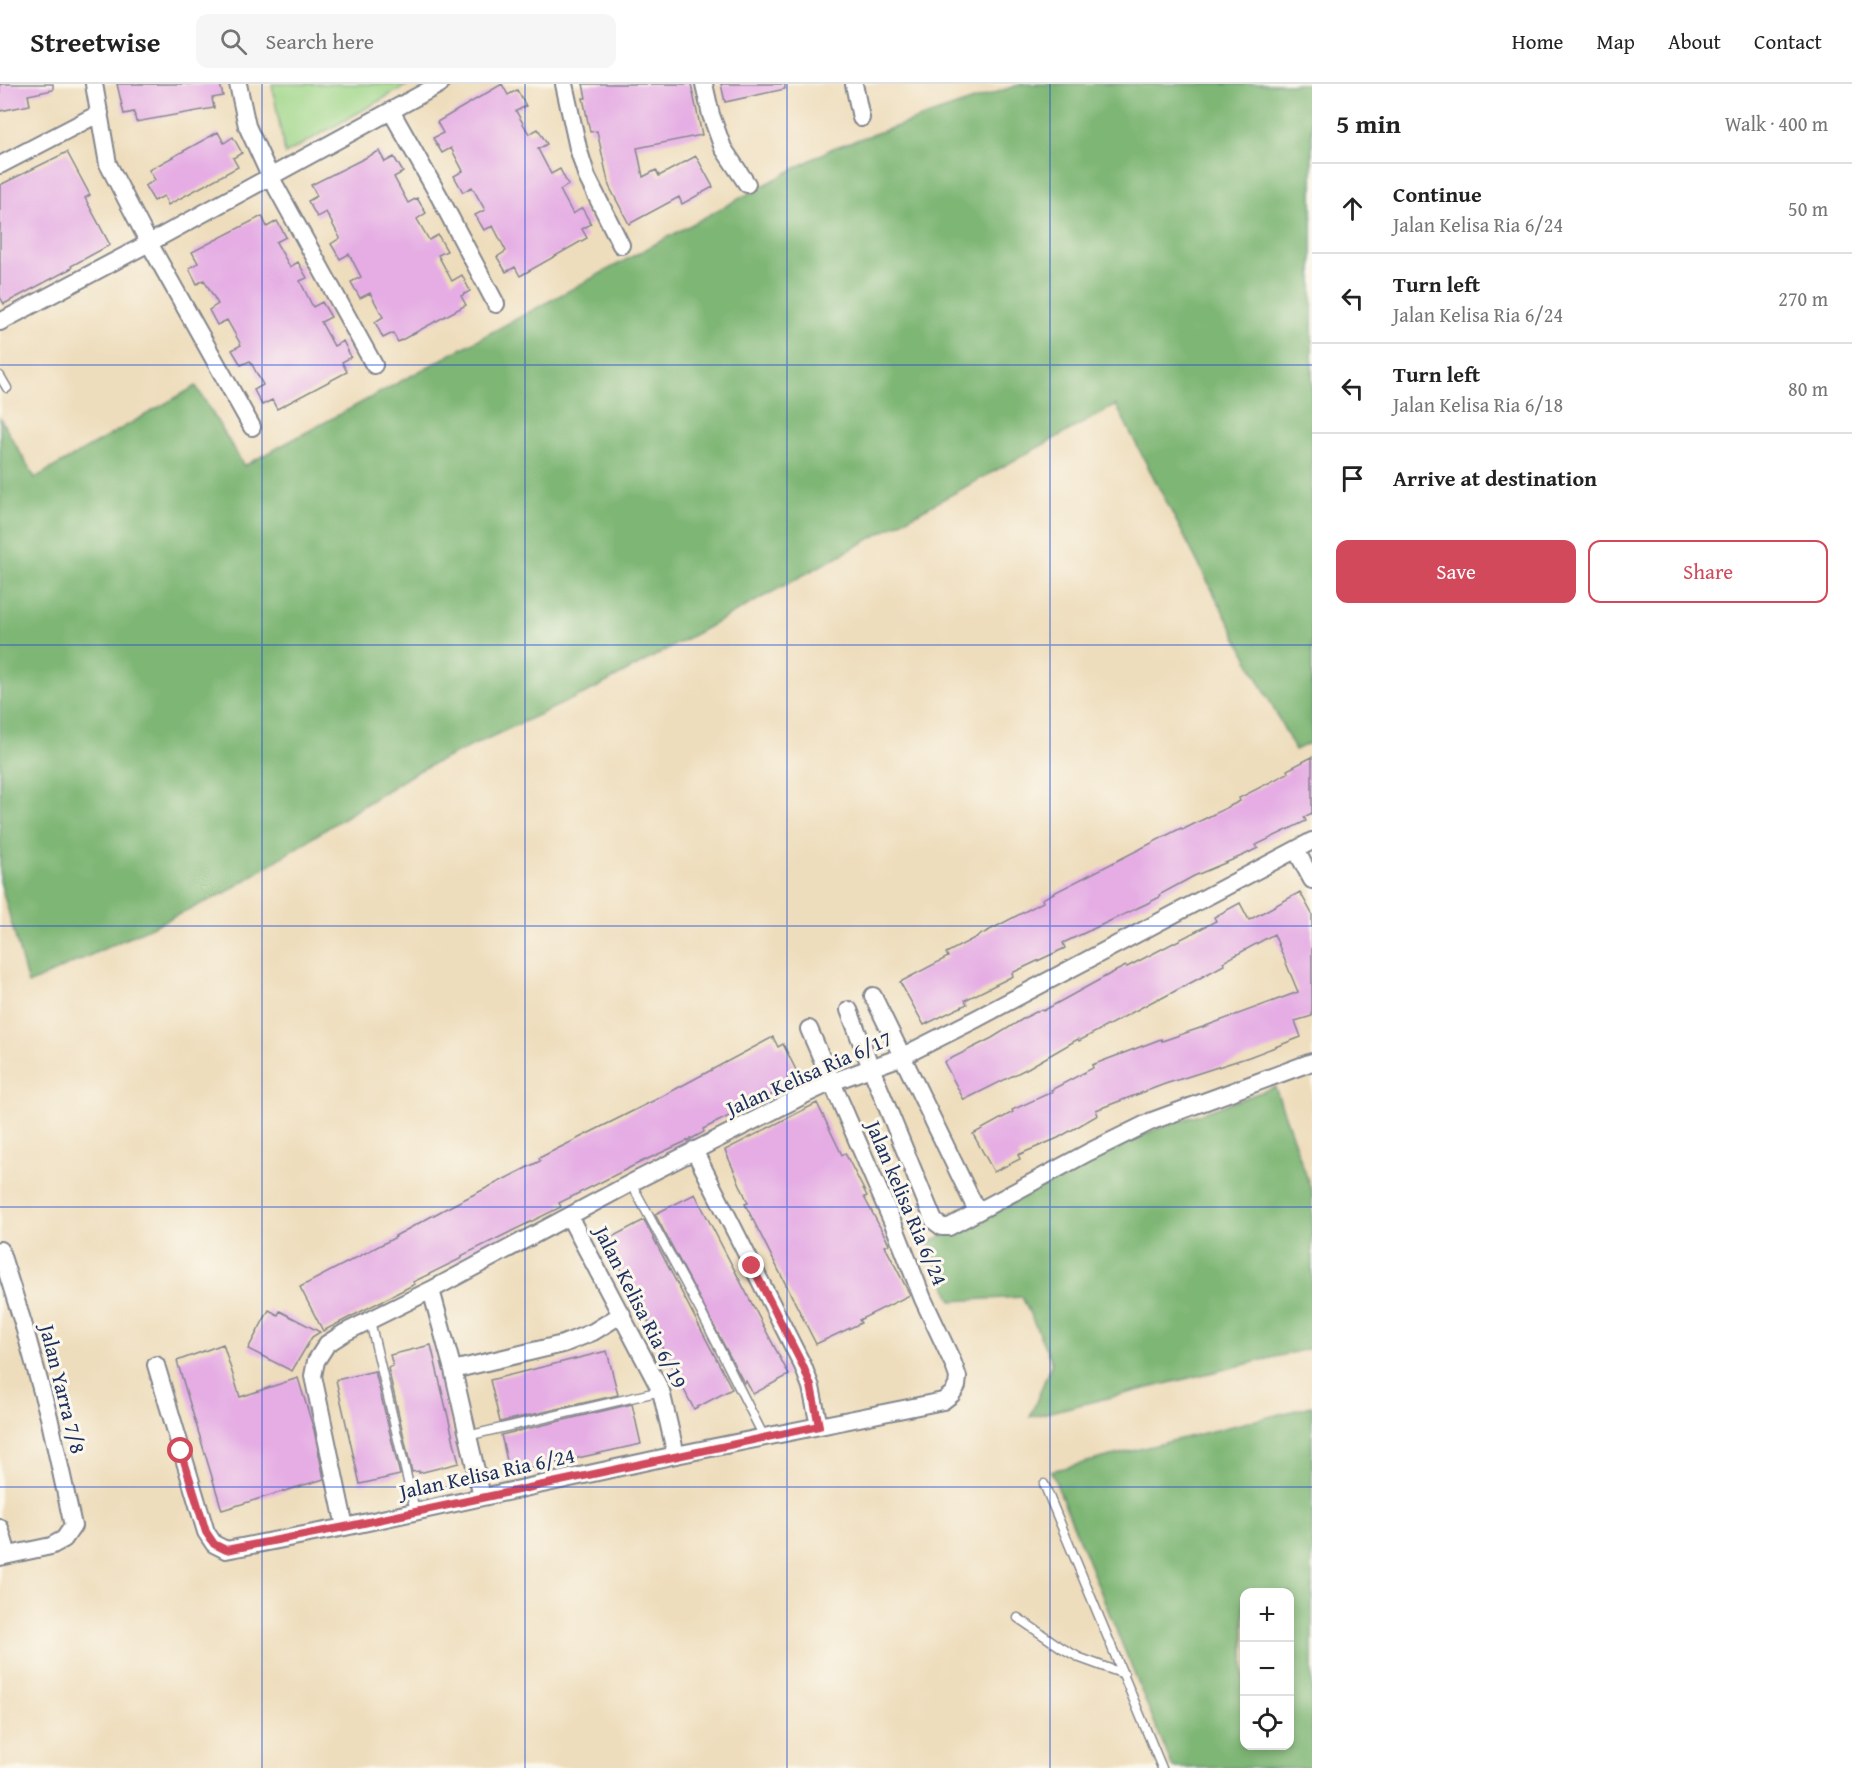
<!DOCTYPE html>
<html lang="en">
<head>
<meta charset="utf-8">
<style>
	:root { --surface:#fff; --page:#f6f6f6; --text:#222; --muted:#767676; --line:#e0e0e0; --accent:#d1495b }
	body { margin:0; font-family:"Gentium Book Plus",serif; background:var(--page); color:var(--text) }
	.controls { position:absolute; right:18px; bottom:18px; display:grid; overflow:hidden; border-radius:12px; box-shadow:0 3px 9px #0003 }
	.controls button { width:54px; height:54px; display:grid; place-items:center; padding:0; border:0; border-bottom:2px solid var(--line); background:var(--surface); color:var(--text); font:30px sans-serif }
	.stop { position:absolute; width:18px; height:18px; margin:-14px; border:4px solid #d1495b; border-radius:50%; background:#fff }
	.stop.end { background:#d1495b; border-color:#fff; box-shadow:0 2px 6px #0008 }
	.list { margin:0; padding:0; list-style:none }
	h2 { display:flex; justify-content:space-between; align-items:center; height:78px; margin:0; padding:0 24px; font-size:26px }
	h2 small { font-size:20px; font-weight:400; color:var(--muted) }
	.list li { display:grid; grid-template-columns:39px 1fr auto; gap:18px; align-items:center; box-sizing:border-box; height:90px; padding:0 24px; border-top:2px solid var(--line) }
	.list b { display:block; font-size:22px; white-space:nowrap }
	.list p { margin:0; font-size:20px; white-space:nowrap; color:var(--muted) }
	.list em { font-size:20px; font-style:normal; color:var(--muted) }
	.actions { display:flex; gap:12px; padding:18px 24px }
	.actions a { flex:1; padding:14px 0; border:2px solid var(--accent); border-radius:12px; text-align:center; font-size:21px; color:var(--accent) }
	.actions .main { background:var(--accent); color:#fff }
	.icon { flex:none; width:33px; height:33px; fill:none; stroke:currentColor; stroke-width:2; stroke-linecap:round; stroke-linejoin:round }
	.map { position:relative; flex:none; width:1312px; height:1684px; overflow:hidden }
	header { display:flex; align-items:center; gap:36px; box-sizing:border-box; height:84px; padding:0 30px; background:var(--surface); border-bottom:2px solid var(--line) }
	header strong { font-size:28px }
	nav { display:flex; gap:33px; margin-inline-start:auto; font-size:21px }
	.search { width:420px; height:54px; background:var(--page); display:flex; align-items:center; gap:15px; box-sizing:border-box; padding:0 21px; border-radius:12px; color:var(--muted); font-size:22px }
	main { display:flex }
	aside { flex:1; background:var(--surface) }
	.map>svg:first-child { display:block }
</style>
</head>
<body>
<header>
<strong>Streetwise</strong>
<div class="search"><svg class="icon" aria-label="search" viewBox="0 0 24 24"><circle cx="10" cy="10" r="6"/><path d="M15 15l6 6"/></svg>Search here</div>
<nav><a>Home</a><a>Map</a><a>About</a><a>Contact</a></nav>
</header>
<main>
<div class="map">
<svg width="1312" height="1684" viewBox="0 0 1312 1684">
	<rect width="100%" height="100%" fill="#fbf7ec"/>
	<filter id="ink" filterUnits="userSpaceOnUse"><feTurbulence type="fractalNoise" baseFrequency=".0167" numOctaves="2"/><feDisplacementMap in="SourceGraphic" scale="12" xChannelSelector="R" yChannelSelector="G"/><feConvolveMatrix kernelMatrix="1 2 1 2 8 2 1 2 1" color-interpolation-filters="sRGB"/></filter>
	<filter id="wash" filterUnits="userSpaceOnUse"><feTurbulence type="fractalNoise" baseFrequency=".008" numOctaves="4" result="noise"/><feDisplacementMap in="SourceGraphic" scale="24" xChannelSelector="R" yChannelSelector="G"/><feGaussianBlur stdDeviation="1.35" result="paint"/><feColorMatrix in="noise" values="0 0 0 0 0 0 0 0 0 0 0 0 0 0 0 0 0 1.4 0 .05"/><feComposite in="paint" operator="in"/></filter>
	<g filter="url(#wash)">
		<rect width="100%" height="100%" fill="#eeddbc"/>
		<path fill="#9dd587" stroke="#5c8272" stroke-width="1.5" d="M 272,0 L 409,0 L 285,70 Z"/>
		<path fill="#7eb674" stroke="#4c7269" stroke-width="1.5" fill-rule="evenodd" d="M 1021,0 L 1312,0 L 1312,658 L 1295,666 L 1116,321 L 596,604 L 416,688 L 225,809 L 28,900 L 0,797 L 0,334 L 35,394 L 196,302 L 244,382 L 833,64 Z
			M 1275,1003 L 1312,1108 L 1312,1264 L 1030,1333 L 1052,1278 L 1022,1213 L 952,1217 L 928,1159 L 1149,1048 Z
			M 1312,1322 L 1312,1684 L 1173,1684 L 1051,1387 ZM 1244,1508 L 1290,1508 L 1290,1662 L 1244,1662 Z"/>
		<g id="blocks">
			<path fill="#e5ade4" d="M 0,0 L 53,0 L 53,6 L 28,11 L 30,21 L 0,27 Z
				M 117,0 L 220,0 L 223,12 L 212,14 L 214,24 L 136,38 L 134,28 L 124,30 Z
				M 502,0 L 508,11 L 517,6 L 526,22 L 516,27 L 529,50 L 538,45 L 547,60 L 538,65 L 551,90 L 560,85 L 568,101 L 560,106 L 573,130 L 582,124 L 591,140 L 582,145 L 587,154 L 520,192 L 515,183 L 506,188 L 497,173 L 506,167 L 493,142 L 484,146 L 475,131 L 485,126 L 472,103 L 463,108 L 454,92 L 463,87 L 451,64 L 442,69 L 433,54 L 443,49 L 437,38 Z
				M 583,0 L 691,0 L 702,51 L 637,64 L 643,93 L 656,86 L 659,92 L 696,72 L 713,103 L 682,120 L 679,113 L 629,140 L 609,102 L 597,47 L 590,48 L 583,14 L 586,14 Z
				M 721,0 L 785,0 L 785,5 L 725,18 Z
				M 218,48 L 224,59 L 233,53 L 242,69 L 233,74 L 238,83 L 168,121 L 164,112 L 154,117 L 145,102 L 155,96 L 149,86 Z
				M 379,67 L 385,78 L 394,73 L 403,88 L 394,93 L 408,119 L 417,114 L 426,129 L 417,135 L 429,156 L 438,151 L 447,167 L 438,171 L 452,197 L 462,191 L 470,207 L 461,212 L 466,221 L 398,258 L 393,249 L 383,254 L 375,238 L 383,233 L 370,209 L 360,214 L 351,198 L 361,193 L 349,170 L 340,175 L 331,160 L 340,154 L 326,128 L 317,133 L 308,117 L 317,112 L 311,101 Z
				M 67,68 L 90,111 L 85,114 L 110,161 L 71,182 L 72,184 L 4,220 L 0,213 L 0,101 Z
				M 262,132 L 267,143 L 277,137 L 286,153 L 276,158 L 290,183 L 298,178 L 307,194 L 300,197 L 313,223 L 322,218 L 331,233 L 321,238 L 334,262 L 343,257 L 351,273 L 342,278 L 347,288 L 277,325 L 272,316 L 262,321 L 254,306 L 263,301 L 250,277 L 241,281 L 232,266 L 241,261 L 227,236 L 217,241 L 209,226 L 218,220 L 204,196 L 197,200 L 189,184 L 198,179 L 192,168 Z
				M 1312,673 L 1312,729 L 1304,733 L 1306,737 L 1256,761 L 1258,764 L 1244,771 L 1194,792 L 1159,811 L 1160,813 L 1146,820 L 1063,859 L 1065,864 L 1012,889 L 1013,892 L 965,916 L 967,920 L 924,941 L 900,898 L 948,873 L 946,869 L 1043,818 L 1042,815 L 1181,744 L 1182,746 L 1240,717 L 1239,714 L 1288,689 L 1287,686 Z
				M 1300,808 L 1312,830 L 1312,932 L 1295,937 L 1301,953 L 1249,973 L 1165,1000 L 1096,1026 L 1098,1031 L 1058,1054 L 1018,1071 L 1020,1075 L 994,1088 L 973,1050 L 1013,1028 L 1012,1026 L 1052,1008 L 1051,1006 L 1093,984 L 1092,981 L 1161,955 L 1162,957 L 1203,943 L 1298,908 L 1274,850 L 1223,878 L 1224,881 L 1198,895 L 1160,915 L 1159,914 L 1079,957 L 1078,955 L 1028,984 L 964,1016 L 944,978 L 992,954 L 1026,933 L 1042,925 L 1043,927 L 1110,890 L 1126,882 L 1127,883 L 1216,837 L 1214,833 L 1240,819 L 1249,836 Z
				M 773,953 L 778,963 L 783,960 L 801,996 L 703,1045 L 704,1048 L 691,1055 L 641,1078 L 559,1119 L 561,1123 L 461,1172 L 462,1174 L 413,1198 L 415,1200 L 323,1247 L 300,1203 L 396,1153 L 395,1152 L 445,1125 L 540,1077 L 539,1074 L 659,1014 Z
				M 817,1019 L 842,1071 L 845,1069 L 867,1112 L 864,1113 L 889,1160 L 885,1162 L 910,1211 L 859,1236 L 861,1239 L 816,1260 L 745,1120 L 748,1119 L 725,1066 Z
				M 695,1110 L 789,1291 L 753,1310 L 746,1297 L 744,1299 L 655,1130 Z
				M 644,1136 L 732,1305 L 694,1325 L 606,1156 Z
				M 269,1226 L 278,1231 L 280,1227 L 320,1248 L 312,1253 L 292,1287 L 248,1265 Z
				M 223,1260 L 240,1313 L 298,1294 L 314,1346 L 324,1395 L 222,1426 L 177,1277 Z
				M 431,1261 L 459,1379 L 419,1389 L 419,1387 L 412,1388 L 388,1284 L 393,1282 L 390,1271 Z
				M 607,1267 L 618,1311 L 500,1338 L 490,1296 Z
				M 375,1287 L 400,1391 L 360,1400 L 336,1296 Z
				M 632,1320 L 641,1360 L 510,1389 L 501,1351 Z"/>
		</g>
	</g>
	<g filter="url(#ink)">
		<use href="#blocks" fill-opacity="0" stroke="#84868d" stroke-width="1.5"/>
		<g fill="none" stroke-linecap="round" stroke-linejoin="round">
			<defs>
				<path id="lane" d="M 0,292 L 7,304
					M 631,1099 L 702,1230 L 764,1353
					M 370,1237 L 415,1427
					M 467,1352 L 661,1307
					M 1044,1400 L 1162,1684
					M 1018,1534 L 1062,1564 L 1080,1574 L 1124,1590"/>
				<path id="street" d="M 94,0 L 108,80 L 149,159 L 252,343
					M 238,0 L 247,42 L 270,92 L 374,281
					M 564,0 L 578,64 L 587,93 L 621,161
					M 704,0 L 711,31 L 723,64 L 747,100
					M 854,0 L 861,34
					M 391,27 L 439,112 L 496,220
					M 0,81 L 100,29
					M 0,238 L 149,159 L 440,0
					M 1296,766 L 1312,796
					M 873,912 L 977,1127
					M 849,926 L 871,984 L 934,1137 L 942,1143 L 949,1143 L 1089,1068 L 1152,1037 L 1312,978
					M 694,1066 L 803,1282 L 811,1303 L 819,1342
					M 569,1132 L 661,1307 L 676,1371
					M 0,1166 L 23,1239 L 49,1333 L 73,1442 L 64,1455 L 51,1462 L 0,1473
					M 431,1206 L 453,1286 L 482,1413
					M 156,1281 L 206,1448 L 214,1460 L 226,1466 L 345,1443 L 676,1371 L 943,1317 L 952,1310 L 957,1302 L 958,1293 L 953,1279 L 923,1215 L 895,1144 L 809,945
					M 453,1286 L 563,1260 L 593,1248 L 622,1230
					M 345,1443 L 313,1292 L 316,1277 L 327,1260 L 344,1249 L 431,1206 L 631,1099 L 804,1011 L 832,998 L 901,973 L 976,935 L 1312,757
					M 0,1444 L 8,1471"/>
			</defs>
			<use href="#lane" stroke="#84868d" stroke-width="11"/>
			<use href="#street" stroke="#84868d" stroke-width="20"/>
			<use href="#lane" stroke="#fff" stroke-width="8"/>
			<use href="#street" stroke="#fff" stroke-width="16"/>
		</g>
	</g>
	<g fill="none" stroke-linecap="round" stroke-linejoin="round" filter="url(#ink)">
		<path stroke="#d1495b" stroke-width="8" d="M 181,1367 L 206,1448 L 214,1460 L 226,1466 L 345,1443 L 819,1342 L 811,1302 L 803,1282 L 752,1182"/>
	</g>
	<path fill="none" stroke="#1d4ed8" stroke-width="1.5" stroke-opacity="0.55" d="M 262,0 L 262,1684M 525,0 L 525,1684M 787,0 L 787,1684M 1050,0 L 1050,1684M 0,281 L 1312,281M 0,561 L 1312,561M 0,842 L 1312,842M 0,1123 L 1312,1123M 0,1403 L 1312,1403"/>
	<g text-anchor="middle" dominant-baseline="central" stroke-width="6" stroke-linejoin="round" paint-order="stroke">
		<g font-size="21" fill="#1b2f5e" stroke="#fbf7ec">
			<text transform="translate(809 989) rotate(-24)">Jalan Kelisa Ria 6/17</text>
			<text transform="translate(907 1119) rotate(67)">Jalan kelisa Ria 6/24</text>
			<text transform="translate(641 1223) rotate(63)">Jalan Kelisa Ria 6/19</text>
			<text transform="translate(63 1305) rotate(76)">Jalan Yarra 7/8</text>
			<text transform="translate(487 1389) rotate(-12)">Jalan Kelisa Ria 6/24</text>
		</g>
	</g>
</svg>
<div class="controls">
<button>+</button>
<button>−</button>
<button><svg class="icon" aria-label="locate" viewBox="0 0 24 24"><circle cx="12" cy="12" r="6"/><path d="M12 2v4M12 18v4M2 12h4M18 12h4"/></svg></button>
</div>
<div class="stop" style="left:181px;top:1367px"></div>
<div class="stop end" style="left:752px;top:1182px"></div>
</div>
<aside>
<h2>5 min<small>Walk · 400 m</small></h2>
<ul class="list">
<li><svg class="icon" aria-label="ahead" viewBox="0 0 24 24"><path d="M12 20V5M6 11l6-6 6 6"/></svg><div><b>Continue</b><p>Jalan Kelisa Ria 6/24</p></div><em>50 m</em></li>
<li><svg class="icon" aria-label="left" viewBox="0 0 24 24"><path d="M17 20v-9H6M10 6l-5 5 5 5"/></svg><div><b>Turn left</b><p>Jalan Kelisa Ria 6/24</p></div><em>270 m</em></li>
<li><svg class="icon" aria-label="left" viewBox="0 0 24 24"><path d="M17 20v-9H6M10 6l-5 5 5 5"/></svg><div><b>Turn left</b><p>Jalan Kelisa Ria 6/18</p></div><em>80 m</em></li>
<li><svg class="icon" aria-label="arrive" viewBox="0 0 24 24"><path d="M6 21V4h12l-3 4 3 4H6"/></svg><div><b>Arrive at destination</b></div></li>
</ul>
<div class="actions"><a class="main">Save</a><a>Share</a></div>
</aside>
</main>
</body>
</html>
